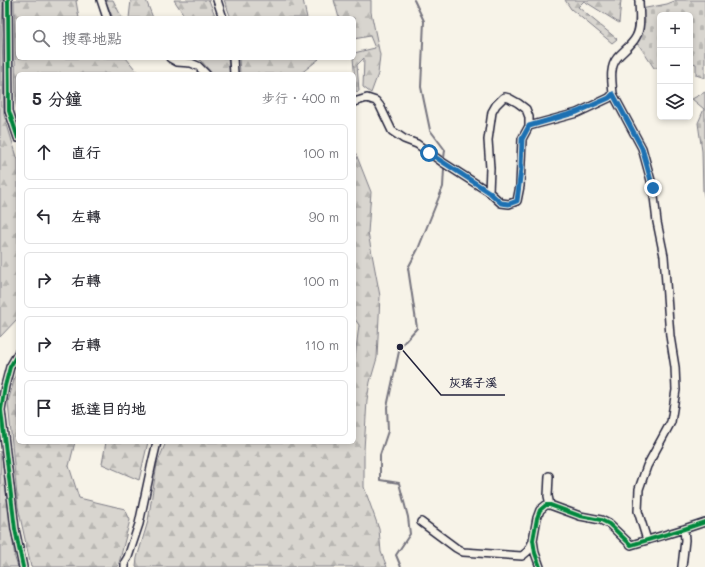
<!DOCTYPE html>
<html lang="zh-TW">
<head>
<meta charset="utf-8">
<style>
	:root { --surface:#fff; --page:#f7f7f7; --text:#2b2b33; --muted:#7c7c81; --line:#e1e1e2 }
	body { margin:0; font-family:Mali,"LXGW WenKai TC",sans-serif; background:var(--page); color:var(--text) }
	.controls { position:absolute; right:12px; top:12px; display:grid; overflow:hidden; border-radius:6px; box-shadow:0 2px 6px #0003 }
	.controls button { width:36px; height:36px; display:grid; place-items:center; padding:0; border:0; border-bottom:1px solid var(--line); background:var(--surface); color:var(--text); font:20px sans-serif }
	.stop { position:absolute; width:12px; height:12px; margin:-9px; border:3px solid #1f6fb2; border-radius:50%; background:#fff }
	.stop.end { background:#1f6fb2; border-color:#fff; box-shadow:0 1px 4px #0008 }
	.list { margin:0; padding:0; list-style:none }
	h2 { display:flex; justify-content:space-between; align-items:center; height:52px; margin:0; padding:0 16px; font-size:17px }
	h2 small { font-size:13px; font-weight:400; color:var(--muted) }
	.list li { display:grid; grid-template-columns:26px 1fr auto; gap:12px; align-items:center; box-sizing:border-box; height:56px; margin:0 8px 8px; padding:0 8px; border:1px solid var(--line); border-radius:6px }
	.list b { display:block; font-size:15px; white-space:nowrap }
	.list em { font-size:13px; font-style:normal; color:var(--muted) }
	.icon { flex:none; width:22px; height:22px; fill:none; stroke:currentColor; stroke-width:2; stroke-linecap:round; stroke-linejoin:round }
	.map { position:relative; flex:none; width:705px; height:567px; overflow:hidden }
	.search { position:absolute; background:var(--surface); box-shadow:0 2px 6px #0003; left:16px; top:16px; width:340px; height:44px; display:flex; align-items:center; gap:10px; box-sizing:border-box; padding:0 14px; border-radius:6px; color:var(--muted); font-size:15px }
	.panel { position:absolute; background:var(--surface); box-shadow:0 2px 6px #0003; left:16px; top:72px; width:340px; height:372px; border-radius:6px }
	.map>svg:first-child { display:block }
</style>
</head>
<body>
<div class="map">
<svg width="705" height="567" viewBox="0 0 705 567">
	<defs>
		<pattern id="forest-firs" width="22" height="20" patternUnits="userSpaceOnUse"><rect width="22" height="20" fill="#d8d5cf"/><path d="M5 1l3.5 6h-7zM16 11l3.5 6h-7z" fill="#b9b7b3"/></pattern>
		<pattern id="cemetery-stones" width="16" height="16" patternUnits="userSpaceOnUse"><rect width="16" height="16" fill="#d8d5cf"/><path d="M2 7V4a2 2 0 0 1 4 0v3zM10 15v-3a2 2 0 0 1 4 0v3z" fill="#b9b7b3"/></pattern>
	</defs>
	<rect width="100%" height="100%" fill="#f7f3e8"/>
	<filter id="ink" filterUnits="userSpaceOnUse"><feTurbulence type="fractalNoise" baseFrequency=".025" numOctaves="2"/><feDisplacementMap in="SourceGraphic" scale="8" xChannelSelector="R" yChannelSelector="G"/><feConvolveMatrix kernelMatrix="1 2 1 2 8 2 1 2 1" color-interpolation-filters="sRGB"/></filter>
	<g filter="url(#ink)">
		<path fill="url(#forest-firs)" stroke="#7d7c85" d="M 0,0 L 3,0 L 2,33 L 4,115 L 18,160 L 18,318 L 0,337 Z
			M 14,0 L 78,0 L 76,1 L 79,18 L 18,18 L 18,58 L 126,58 L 139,74 L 18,74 L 18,110 L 16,104 Z
			M 105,0 L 113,0 L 122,18 L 113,18 Z
			M 131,0 L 146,0 L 153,18 L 129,18 Z
			M 174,0 L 209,0 L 216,18 L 186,18 Z
			M 224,0 L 303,0 L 307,18 L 231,18 Z
			M 334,0 L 371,0 L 371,12 L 380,55 L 378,74 L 371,93 L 363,87 L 364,58 L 357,65 L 359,91 L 357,92 L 356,91 L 353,58 L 354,58 L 354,53 L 375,48 L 370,36 L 354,39 L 354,18 L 339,18 Z
			M 565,0 L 621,0 L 619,23 L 584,1 L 578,7 L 617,39 L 612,43 L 571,9 Z
			M 198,58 L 228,58 L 230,74 L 213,74 Z
			M 239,58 L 318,58 L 319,59 L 300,74 L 240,74 Z
			M 354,149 L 371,192 L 368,233 L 380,296 L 377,358 L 370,382 L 367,400 L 364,450 L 364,487 L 379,529 L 381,552 L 387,567 L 136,567 L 137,558 L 148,521 L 157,464 L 166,442 L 354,442 L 354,365 L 359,325 L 354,318 Z
			M 18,366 L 18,442 L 75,442 L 69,466 L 79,498 L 125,509 L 130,520 L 118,567 L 31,567 L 18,507 L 8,402 Z
			M 106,442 L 148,442 L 139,480 L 102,464 Z
			M 0,451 L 2,456 L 15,558 L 18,567 L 0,567 Z"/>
		<path fill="url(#cemetery-stones)" stroke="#7d7c85" d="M 677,0 L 705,0 L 705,78 L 696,75 L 696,64 L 693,63 L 690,65 L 690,15 L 660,15 L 660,68 L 654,68 L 639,45 L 632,43 L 641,9 L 667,4 Z
			M 705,92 L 705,200 L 703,191 L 702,151 L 698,123 L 704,109 L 692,99 Z"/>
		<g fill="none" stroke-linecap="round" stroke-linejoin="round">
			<path stroke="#76747f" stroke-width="2" d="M 414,0 L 424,21 L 421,87 L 430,130 L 445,150 L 444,158
				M 401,567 L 396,555 L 410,534 L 408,517 L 399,483 L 380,480 L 380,455 L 388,431 L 387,407 L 400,347 L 417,328 L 408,268 L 418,249 L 443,187 L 444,169"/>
			<defs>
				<path id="minor" d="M 8,0 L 9,111 L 18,138
					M 101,0 L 107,18
					M 217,0 L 223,18
					M 170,58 L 177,62 L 191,63 L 198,66 L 206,74
					M 233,58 L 234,74
					M 613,94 L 642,148 L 653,188 L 657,222 L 664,256 L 670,336 L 675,367 L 676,390 L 671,422 L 647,466 L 639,489 L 638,511 L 647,540
					M 354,102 L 367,98 L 376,101 L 380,106 L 392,131 L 404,139 L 417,144 L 442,162 L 489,192 L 501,203 L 509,204 L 517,201 L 520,186 L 522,139 L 529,126 L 577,113 L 609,98 L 613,94 C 612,82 609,68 617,58 C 623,51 632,45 636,37 C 642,27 639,11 639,0
					M 489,192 L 490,168 L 488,140 L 492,112 L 496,105 L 503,98 L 505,97 L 509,98 L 518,103 L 526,109 L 529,117 L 529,126
					M 18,353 L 10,367 L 5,386 L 1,410 L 15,529 L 23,567
					M 549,476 L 548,496 L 550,505
					M 421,522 L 456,548 L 463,552 L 522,556 L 528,551 L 533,541
					M 125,567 L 125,562 L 128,557 L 139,524 L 152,463 L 157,442
					M 540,567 L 535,553 L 533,540 L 537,518 L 540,510 L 546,505 L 550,505 L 580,516 L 601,520 L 609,524 L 631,545 L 684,529 L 705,522
					M 682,567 L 685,540 L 684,529"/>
			</defs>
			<use href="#minor" stroke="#22223b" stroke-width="10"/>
			<use href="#minor" stroke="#f7f3e8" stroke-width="7"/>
			<defs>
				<path id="cycleway" d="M 8,0 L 9,111 L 18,138
					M 18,353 L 10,367 L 5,386 L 1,410 L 15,529 L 23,567
					M 540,567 L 535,553 L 533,540 L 537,518 L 540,510 L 546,505 L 550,505 L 580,516 L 601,520 L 609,524 L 631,545 L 684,529 L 705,522"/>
			</defs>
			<use href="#cycleway" stroke="#f7f3e8" stroke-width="6"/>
			<use href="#cycleway" stroke="#00873e" stroke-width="4"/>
		</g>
	</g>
	<g fill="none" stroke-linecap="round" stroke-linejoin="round" filter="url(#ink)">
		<path stroke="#1f6fb2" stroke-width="5" d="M 429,153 L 489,192 L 501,203 L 509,204 L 517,201 L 521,169 L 522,139 L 529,126 L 577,112 L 609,98 L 613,94 L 642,148 L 653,188"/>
	</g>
	<path fill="none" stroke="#22223b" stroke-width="1.5" d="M400 347L441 395H505"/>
	<circle fill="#22223b" stroke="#f7f3e8" stroke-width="1.5" cx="400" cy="347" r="4"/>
	<g font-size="12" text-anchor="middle" font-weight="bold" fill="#22223b" stroke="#f7f3e8" stroke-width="3.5" stroke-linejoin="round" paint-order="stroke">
		<text x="473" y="387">灰瑤子溪</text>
	</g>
</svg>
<div class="controls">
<button>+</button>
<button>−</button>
<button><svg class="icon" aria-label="layers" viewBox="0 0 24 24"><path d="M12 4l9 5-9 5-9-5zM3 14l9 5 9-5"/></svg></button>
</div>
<div class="stop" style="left:429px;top:153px"></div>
<div class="stop end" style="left:653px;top:188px"></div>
<div class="search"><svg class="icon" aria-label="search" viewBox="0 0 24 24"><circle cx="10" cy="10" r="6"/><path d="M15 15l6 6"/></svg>搜尋地點</div>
<section class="panel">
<h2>5 分鐘<small>步行 · 400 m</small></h2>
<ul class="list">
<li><svg class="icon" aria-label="ahead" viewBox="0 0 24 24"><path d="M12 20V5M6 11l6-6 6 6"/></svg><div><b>直行</b></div><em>100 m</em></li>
<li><svg class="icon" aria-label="left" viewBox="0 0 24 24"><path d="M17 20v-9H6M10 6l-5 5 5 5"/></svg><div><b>左轉</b></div><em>90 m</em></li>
<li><svg class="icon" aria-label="right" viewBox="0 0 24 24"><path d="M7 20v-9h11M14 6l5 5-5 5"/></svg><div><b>右轉</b></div><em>100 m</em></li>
<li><svg class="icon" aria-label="right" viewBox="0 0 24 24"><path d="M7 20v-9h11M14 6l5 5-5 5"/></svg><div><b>右轉</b></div><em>110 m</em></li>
<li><svg class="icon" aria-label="arrive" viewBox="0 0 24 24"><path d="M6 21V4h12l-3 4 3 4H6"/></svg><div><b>抵達目的地</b></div></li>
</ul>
</section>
</div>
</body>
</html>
